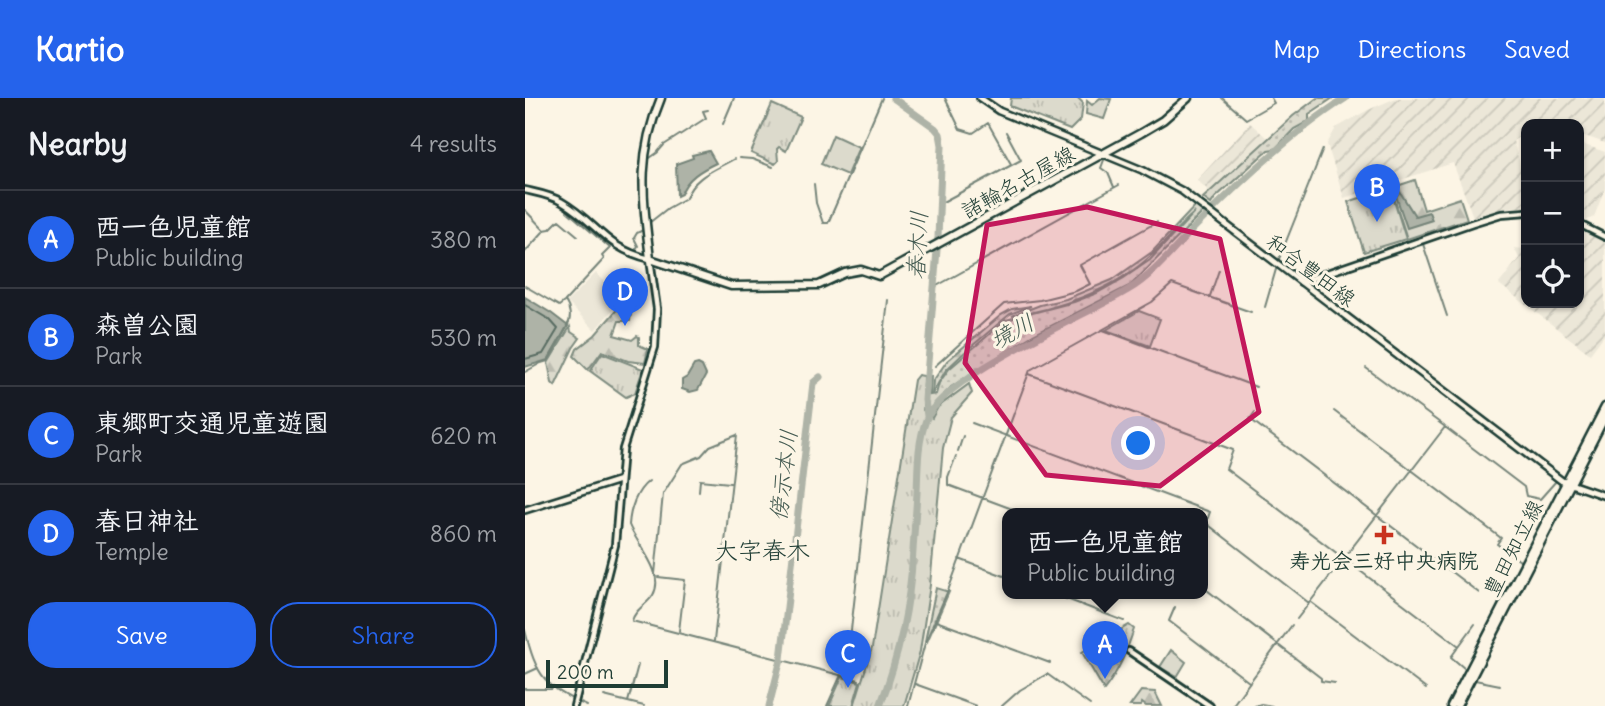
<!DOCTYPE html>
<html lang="en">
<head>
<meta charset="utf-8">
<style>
	:root { --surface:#171b24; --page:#20242c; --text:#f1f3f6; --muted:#9ea1a6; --line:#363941; --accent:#2563eb }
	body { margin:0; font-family:Delius,"Klee One",sans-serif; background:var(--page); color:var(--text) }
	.controls { position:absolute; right:21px; top:21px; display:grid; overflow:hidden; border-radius:14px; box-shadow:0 2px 5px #0004 }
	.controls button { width:63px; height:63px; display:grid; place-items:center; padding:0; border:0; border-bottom:2px solid var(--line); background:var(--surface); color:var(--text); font:35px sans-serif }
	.scale { position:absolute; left:21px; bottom:18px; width:122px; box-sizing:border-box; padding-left:7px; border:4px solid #1f3d34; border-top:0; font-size:19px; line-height:24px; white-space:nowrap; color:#1f3d34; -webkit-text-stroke:5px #fcf5e5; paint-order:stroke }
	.you { position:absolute; left:614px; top:346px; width:24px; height:24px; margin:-18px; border:5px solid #fff; border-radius:50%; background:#1a73e8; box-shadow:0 0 0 10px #1a73e833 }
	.badge { display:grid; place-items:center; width:46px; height:46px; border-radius:50%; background:var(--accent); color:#fff; font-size:23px; font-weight:700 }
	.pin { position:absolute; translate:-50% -58px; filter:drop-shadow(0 2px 4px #0008) }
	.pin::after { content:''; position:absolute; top:37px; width:24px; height:21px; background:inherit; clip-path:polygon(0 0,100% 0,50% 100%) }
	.popup { position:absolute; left:477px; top:410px; width:206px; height:91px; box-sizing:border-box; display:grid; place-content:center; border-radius:14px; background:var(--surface); filter:drop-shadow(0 2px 5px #0005); font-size:23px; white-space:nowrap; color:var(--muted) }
	.popup b { font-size:26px; color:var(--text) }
	.popup::after { content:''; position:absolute; left:50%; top:100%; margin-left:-14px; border:14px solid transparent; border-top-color:var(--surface) }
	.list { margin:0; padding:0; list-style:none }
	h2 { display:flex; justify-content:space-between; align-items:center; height:91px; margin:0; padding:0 28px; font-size:30px }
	h2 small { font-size:23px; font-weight:400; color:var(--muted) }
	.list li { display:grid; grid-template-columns:46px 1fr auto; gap:21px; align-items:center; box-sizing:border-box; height:98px; padding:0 28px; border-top:2px solid var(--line) }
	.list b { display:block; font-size:26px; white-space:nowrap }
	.list p { margin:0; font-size:23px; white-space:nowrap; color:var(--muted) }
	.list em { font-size:23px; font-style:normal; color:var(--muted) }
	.actions { display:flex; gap:14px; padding:21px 28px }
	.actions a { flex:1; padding:16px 0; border:2px solid var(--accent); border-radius:28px; text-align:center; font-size:24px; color:var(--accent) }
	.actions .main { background:var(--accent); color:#fff }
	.icon { flex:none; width:38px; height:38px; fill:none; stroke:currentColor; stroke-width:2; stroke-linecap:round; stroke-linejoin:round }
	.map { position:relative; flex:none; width:1080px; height:608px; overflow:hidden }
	header { display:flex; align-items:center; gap:42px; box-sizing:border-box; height:98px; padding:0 35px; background:var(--accent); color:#fff }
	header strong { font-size:33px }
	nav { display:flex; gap:38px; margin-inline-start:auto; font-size:24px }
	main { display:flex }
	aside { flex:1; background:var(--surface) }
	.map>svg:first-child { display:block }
</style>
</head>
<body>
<header>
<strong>Kartio</strong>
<nav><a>Map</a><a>Directions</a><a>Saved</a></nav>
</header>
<main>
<aside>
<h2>Nearby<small>4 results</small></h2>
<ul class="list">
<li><span class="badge">A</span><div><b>西一色児童館</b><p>Public building</p></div><em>380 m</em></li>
<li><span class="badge">B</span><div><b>森曽公園</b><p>Park</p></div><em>530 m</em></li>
<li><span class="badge">C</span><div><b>東郷町交通児童遊園</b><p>Park</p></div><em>620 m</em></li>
<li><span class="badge">D</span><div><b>春日神社</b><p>Temple</p></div><em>860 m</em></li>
</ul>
<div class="actions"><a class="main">Save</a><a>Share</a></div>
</aside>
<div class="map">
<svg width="1080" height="608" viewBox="0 0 1080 608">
	<defs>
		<pattern id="industrial-furrows" width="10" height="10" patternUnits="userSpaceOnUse" patternTransform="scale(1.75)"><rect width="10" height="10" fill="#ece7d8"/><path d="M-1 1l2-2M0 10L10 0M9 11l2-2" fill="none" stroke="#cac7ba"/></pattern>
		<pattern id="grass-dots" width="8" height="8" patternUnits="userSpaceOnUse" patternTransform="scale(1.75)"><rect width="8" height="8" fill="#dcdacc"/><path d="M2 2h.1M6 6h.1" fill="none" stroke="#bcbcb0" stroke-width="1.8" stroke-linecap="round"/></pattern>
		<pattern id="forest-firs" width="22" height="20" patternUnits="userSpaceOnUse" patternTransform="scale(1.75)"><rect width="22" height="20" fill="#dcdacc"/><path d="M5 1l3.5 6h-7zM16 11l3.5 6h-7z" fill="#bcbcb0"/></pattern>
		<pattern id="park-tufts" width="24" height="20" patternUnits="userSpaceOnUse" patternTransform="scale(1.75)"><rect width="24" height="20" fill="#dcdacc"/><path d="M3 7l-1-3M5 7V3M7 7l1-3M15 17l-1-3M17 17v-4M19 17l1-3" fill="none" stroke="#bcbcb0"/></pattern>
	</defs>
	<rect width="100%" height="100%" fill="#fcf5e5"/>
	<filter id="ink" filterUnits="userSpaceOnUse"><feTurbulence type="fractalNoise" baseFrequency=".0143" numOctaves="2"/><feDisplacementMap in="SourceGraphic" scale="14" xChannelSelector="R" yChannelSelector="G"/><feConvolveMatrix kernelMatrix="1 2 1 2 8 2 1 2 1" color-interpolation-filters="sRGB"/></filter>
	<g filter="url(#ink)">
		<path fill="#ece7d8" d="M 71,175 L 97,201 L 70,232 L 42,204 Z"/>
		<path fill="url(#industrial-furrows)" d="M 871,0 L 1080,0 L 1080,45 L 1054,36 L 1054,26 L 1026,26 L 1019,24 L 1015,26 L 1001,26 L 1001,34 L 988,43 L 1001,85 L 1001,109 L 981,110 L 948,119 L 928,65 L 819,100 L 802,46 L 811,30 L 843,12 Z
			M 725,25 L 742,40 L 684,93 L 672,82 Z
			M 1054,45 L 1080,54 L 1080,90 L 1069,119 L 1060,123 L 1054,121 Z
			M 1054,131 L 1080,145 L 1080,236 L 1065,256 L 974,186 L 994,160 L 989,150 L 1001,151 L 1001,205 L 1054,205 Z"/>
		<path fill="url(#grass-dots)" stroke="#7e8c80" stroke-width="2" d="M 792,0 L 808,0 L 784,16 L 784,23 L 769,31 L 750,51 L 743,52 L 690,100 L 686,106 L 678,100 L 768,18 Z
			M 671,107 L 679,113 L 606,187 L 508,237 L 458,268 L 426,289 L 405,313 L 401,312 L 403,278 L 406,278 L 405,297 L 411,296 L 414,285 L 424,271 L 481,222 L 549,204 L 572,195 L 599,180 L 625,162 L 670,114 C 652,129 638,148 620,163 C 585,193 532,211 487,218 L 515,207 L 541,201 L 587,182 L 627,154 Z
			M 411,490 L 424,494 L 402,544 L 400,543 Z"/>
		<path fill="url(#forest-firs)" stroke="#7e8c80" stroke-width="2" d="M 575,0 L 586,1 L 579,21 L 561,16 L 562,3 L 567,7 Z
			M 890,82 L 899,112 L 935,100 L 942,121 L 882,141 L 866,90 Z
			M 101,201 L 107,207 L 105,223 L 94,223 L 89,237 L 107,242 L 112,238 L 114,239 L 114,247 L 123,251 L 120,265 L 103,263 L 77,253 L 63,272 L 49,258 L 52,251 L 70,237 Z
			M 506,208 L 485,216 L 441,253 L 421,272 L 407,296 L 408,283 L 422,263 L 476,217 L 487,211 Z
			M 45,229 L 46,234 L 55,240 L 48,250 L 30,288 L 27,285 L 23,265 Z
			M 646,552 L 661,564 L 652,579 L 635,569 Z
			M 616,593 L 630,594 L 637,608 L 621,608 L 617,605 L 616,608 L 605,608 Z"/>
		<path fill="url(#park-tufts)" stroke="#7e8c80" stroke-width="2" d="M 486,0 L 553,0 L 558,5 L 556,21 L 545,32 L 485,8 Z
			M 247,6 L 276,19 L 261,53 L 254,49 L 252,51 L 253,63 L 250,66 L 226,55 Z
			M 865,90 L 881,141 L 839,154 L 823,104 Z
			M 614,213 L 635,221 L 625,248 L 581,232 Z
			M 77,255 L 118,271 L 110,295 L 101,299 L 65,273 Z
			M 393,277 L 399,278 L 398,312 L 407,320 L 413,309 L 444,286 L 447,295 L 426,319 L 418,350 L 405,487 L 395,553 L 379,608 L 329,608 L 347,550 L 389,282 Z
			M 604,527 L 609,531 C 601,555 595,571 579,592 L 557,554 Z
			M 317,579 L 335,584 L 328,608 L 304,608 Z"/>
		<path fill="#dcdacc" stroke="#7e8c80" stroke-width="2" d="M 308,37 L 334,49 L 322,77 L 296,66 Z"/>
		<path fill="#aeb3a7" stroke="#758479" stroke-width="2" d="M 184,53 L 191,65 C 176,72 162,80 156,96 L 152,98 L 151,66 L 168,60 L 167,57 Z
			M 875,94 L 890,118 L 904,114 L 907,122 L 882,130 L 870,95 L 872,97 Z
			M 0,199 L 26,215 L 43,228 L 23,262 L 0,269 Z
			M 173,266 L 177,268 L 181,277 L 173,292 L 165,294 L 157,291 L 157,282 L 162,279 L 169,267 Z"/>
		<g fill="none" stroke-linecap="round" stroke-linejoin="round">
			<path stroke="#586c62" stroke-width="2" d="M 0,207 L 25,222 L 33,231 L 18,256 L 0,261"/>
			<path stroke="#758479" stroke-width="2" d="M 420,0 L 435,31 L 448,35 L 463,25 L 486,66
				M 697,0 L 721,21 L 749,5 L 746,0
				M 198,26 L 209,0
				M 214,60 L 227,61 L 248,69
				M 122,62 L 132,55 L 139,47 L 181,20 L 178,13 L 183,12
				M 579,62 L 576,70 L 583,75 L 589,89
				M 289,86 L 291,105 L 298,125 L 303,125 L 357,0
				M 414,106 L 496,62 L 481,34
				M 0,112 L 19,132 L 25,131 L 34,122 L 53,138
				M 124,125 L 143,110 L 161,100 C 169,78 190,72 209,61
				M 898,146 L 922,218
				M 111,151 L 113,148 L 109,140 L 112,135 L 118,132
				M 0,154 L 18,134
				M 0,188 L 34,208 L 39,204
				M 408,190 L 594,87
				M 685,198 L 694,172
				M 740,209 L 754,161 L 798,51
				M 42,228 C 47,221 45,210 40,203 L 79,161 L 77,158 L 85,150 L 42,113
				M 578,232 L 731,289
				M 410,268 L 479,206 L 515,202 L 551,193 L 565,186 L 555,167 L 632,124
				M 841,270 L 919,328
				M 0,274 L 16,265 L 23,263 L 44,225
				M 504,276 L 708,352 L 701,371 L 934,548
				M 809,313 L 976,440 L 972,446 L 995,463
				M 730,314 L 725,321 L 954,495
				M 447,325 L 685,414 L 681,425 L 784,505
				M 433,353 L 438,338
				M 431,358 L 423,379 L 423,387 L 498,415
				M 124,383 C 111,393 105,411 104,427 C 112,447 141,475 128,497 C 122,507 110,511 107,523 L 334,582
				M 174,393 L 175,382 L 205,385
				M 434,461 L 482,479
				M 130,476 L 138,396 L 157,366 L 176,358 L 185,348 L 212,337 L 189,543
				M 133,479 L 160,482 L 154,533
				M 678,489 L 796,580 L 796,583 L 810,585
				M 526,495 L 599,523
				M 787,505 L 901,591
				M 650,509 L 644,523 L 724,584
				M 772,521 L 920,329 L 999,389 L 1001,398 L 1015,401 L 1031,383
				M 411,523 L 525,565
				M 0,532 C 11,578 20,589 62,608
				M 939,570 L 926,559 L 950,526
				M 0,576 L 13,570
				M 321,577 L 363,202
				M 950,582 L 975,587
				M 390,586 L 451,608
				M 0,591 L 27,591
				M 79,598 L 119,608
				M 103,604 L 113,567
				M 302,608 L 316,577
				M 383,608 L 400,545 L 424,490 L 505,272 L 627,204 L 647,186 L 726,214
				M 477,608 L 495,592 L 522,576 L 565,607
				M 707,608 L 767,527
				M 730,608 L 736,606 L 747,608"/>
			<path stroke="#aeb3a7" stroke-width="7" d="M 368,0 L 410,30 L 415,36 L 417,47 L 413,139 L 400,302 L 402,318
				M 244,608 L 256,561 L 288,285 L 295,279
				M 355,608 C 374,559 385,506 388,453 C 389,434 391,414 392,395 C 393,371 392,346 401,322 C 418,278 560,218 603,192 C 631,176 653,145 676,123 C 719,80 770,32 821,0"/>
			<defs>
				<path id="tertiary" d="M 0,92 C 13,95 26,97 37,104 C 73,125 79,150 125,161 L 132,211 L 130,249 L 98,351 L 90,447 L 49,608
					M 1054,126 L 1080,139
					M 776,184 L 947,125 L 976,116 L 1001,114
					M 0,412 L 95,382
					M 604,553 L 685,608"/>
				<path id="secondary" d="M 455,0 L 474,13 L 617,72 L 657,93 L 1037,383 L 1080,398"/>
				<path id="primary" d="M 136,0 C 111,59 118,100 125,161 L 206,188 L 294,187 L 320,175 L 336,172 L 354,178 L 616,35 L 638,22 L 663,0
					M 926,608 L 1080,309
					M 932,608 L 1080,319"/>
			</defs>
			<use href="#tertiary" stroke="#1f3d34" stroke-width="10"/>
			<use href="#secondary" stroke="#1f3d34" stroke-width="10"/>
			<use href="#primary" stroke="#1f3d34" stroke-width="11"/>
			<use href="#tertiary" stroke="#fcf5e5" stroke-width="4.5"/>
			<use href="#secondary" stroke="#fcf5e5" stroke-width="5"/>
			<use href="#primary" stroke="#fcf5e5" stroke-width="6"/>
		</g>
	</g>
	<path fill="#c2185b" fill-opacity="0.2" stroke="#c2185b" stroke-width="5" stroke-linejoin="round" d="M 562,109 L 695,141 L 734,314 L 635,388 L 521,377 L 440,265 L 462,127 Z"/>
	<path fill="#c8321e" stroke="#fcf5e5" stroke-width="2.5" d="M855.5 426.5h7v7h7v7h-7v7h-7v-7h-7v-7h7z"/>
	<g text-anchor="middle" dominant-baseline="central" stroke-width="6" stroke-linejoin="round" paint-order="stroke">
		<g font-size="21" fill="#1f3d34" stroke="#fcf5e5">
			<text transform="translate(493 84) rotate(-29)">諸輪名古屋線</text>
			<text transform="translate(786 172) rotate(37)">和合豊田線</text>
			<text transform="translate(988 450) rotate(-63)">豊田知立線</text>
		</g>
		<g font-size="21" font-weight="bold" fill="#1f3d34" stroke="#fcf5e5">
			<text x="859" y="462">寿光会三好中央病院</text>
		</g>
		<g font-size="23" font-style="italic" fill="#435a51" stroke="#fcf5e5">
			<text transform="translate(392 147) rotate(-87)">春木川</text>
			<text transform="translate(487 233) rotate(-29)">境川</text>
			<text transform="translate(258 377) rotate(-83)">傍示本川</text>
		</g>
		<g font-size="24" fill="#1f3d34" stroke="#fcf5e5">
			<text x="237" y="452">大字春木</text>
		</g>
	</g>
</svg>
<div class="controls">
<button>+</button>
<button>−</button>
<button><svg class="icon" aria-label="locate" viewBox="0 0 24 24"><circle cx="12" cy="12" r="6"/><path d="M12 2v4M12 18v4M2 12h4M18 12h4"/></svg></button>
</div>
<div class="scale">200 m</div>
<div class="you"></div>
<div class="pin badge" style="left:580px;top:581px">A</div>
<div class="popup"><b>西一色児童館</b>Public building</div>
<div class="pin badge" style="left:852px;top:124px">B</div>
<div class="pin badge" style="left:323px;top:590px">C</div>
<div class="pin badge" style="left:100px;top:228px">D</div>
</div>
</main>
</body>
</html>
